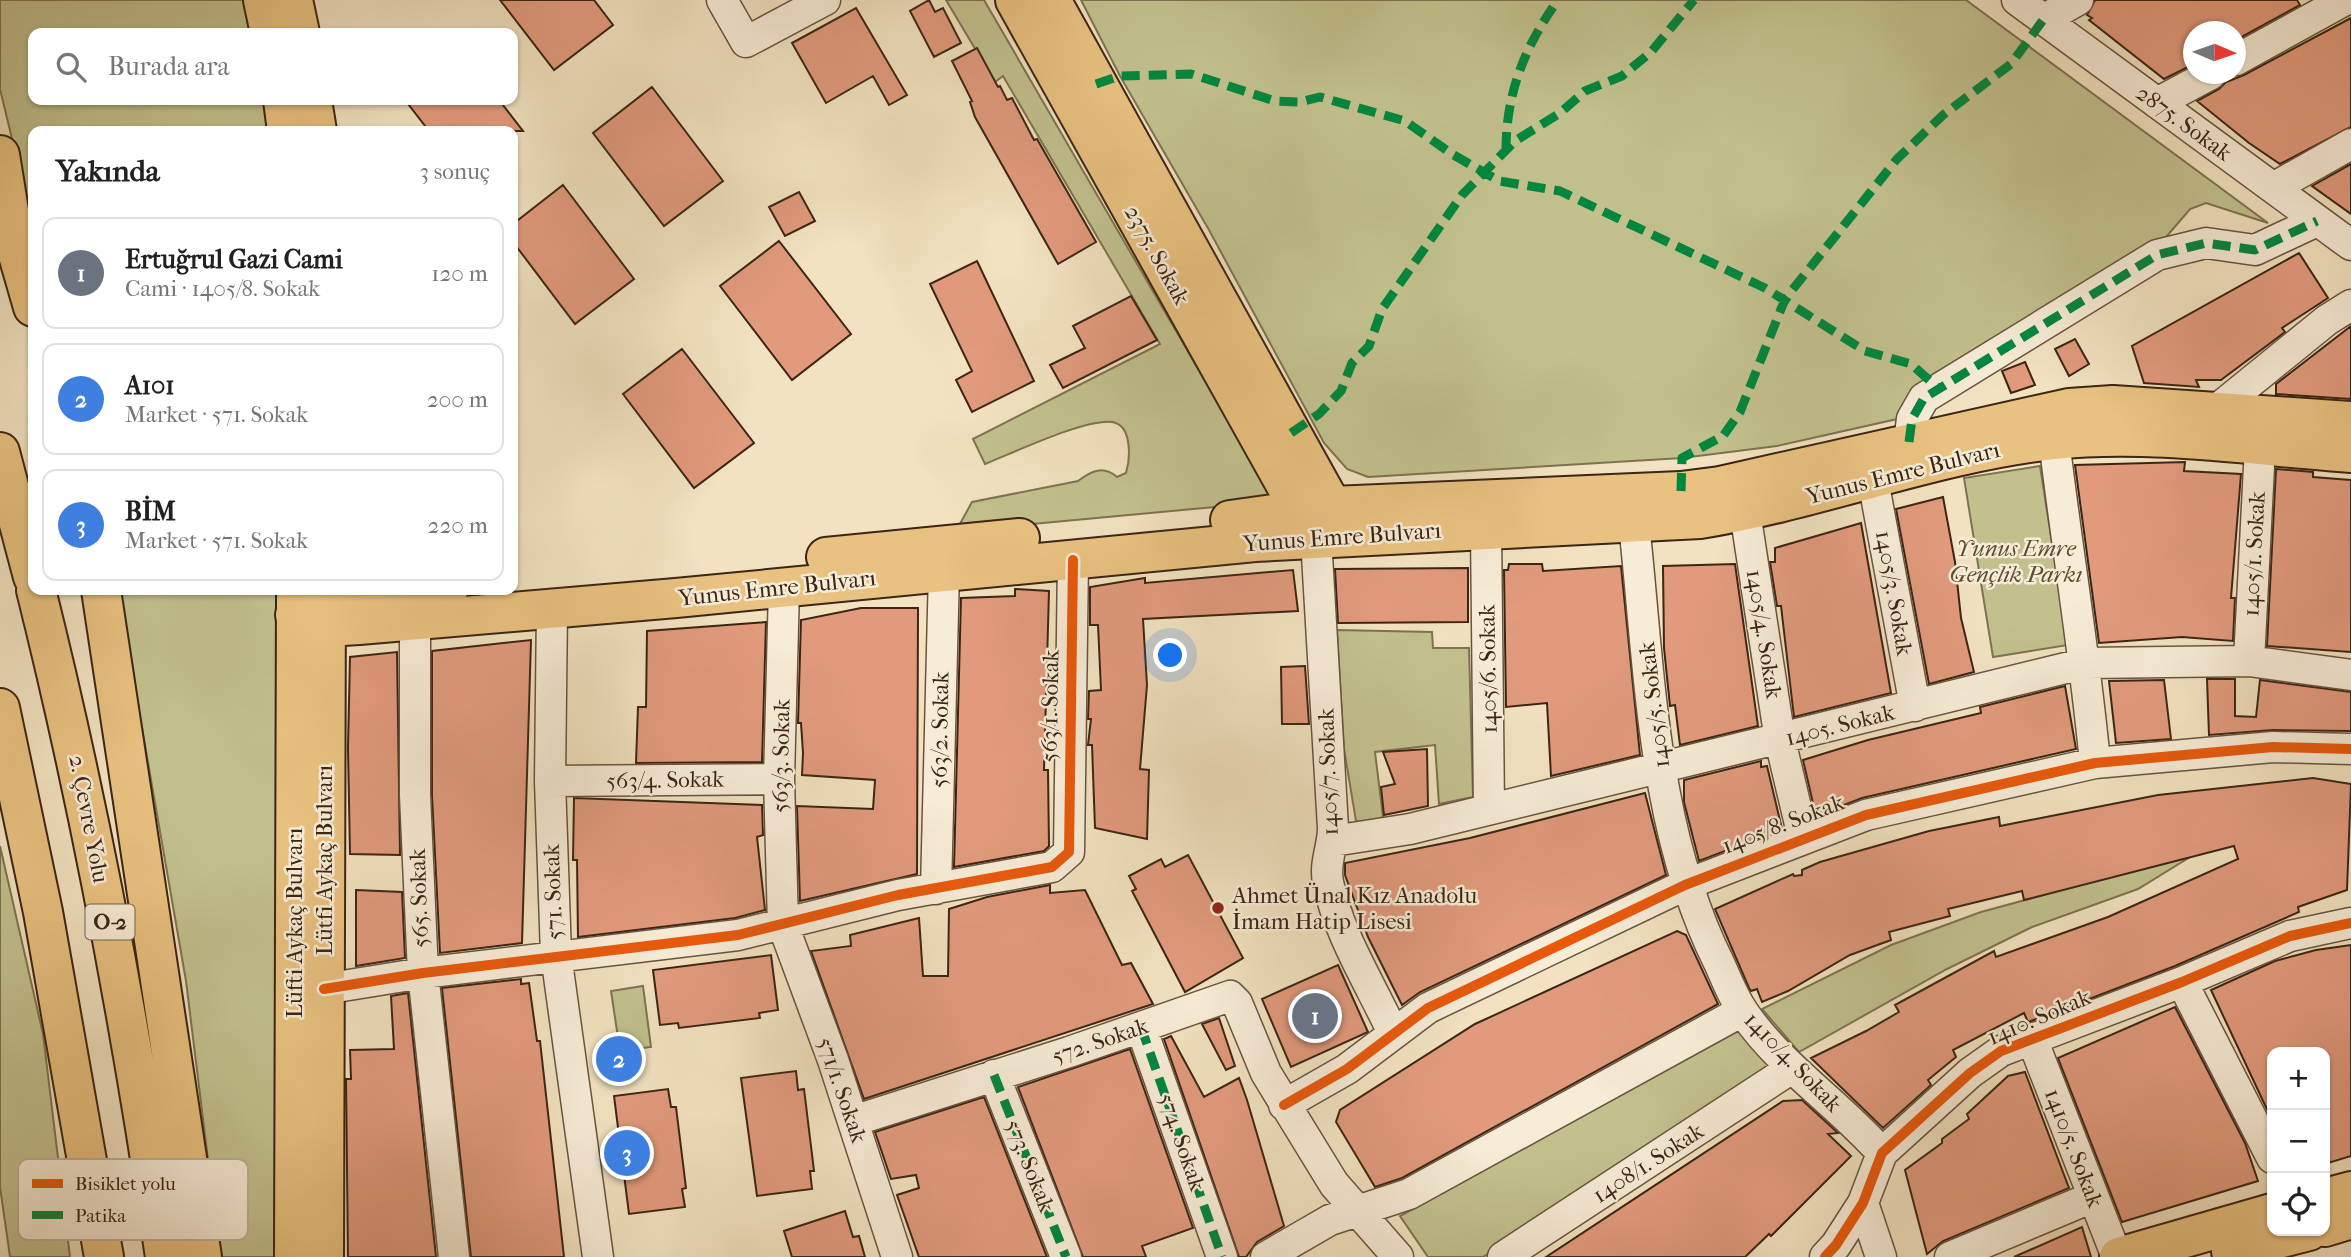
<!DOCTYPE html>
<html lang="tr">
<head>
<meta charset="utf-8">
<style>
	:root { --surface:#fff; --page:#f6f6f6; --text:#202124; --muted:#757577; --line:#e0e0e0; --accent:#8f2418 }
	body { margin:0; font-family:"IM FELL French Canon",serif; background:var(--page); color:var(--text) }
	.controls { position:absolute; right:21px; bottom:21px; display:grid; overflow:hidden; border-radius:14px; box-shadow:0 2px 5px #0004 }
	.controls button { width:63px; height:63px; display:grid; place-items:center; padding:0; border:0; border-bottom:2px solid var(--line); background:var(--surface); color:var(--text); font:35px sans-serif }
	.compass { position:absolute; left:2183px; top:21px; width:63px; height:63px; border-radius:50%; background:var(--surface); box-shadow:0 2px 5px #0004; rotate:92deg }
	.you { position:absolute; left:1171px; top:656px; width:24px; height:24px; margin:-18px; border:5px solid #fff; border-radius:50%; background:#1a73e8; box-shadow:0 0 0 10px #1a73e833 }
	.badge { display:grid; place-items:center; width:46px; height:46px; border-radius:50%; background:var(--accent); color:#fff; font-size:23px; font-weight:700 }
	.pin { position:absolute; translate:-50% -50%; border:4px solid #fff; box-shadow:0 2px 7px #0006 }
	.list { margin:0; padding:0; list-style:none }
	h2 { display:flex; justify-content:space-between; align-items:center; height:91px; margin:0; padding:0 28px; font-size:30px }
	h2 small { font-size:23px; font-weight:400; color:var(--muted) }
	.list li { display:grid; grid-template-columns:46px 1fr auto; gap:21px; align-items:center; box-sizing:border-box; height:112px; margin:0 14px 14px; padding:0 14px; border:2px solid var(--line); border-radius:14px }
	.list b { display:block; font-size:26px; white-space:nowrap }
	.list p { margin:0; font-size:23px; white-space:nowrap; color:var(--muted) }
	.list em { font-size:23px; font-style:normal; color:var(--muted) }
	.icon { flex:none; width:38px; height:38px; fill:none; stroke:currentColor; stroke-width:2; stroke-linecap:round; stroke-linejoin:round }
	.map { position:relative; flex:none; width:2351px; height:1257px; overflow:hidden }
	.search { position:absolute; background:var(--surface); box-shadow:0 2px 5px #0004; left:28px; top:28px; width:490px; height:77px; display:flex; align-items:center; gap:18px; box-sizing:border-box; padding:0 24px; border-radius:14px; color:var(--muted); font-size:26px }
	.panel { position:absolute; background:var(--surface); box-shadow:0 2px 5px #0004; left:28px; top:126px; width:490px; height:469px; border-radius:14px }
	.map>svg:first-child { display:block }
</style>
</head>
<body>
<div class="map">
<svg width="2351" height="1257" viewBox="0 0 2351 1257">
	<rect width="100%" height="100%" fill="#f2e2c1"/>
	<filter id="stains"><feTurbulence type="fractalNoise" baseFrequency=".00286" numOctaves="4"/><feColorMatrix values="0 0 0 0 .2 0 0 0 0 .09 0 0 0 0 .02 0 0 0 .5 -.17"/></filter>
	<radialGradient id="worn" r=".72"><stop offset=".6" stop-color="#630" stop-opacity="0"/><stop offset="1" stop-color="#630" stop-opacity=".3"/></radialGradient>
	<path fill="#c2c18e" stroke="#7e7350" stroke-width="2" d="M 0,0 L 243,0 L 250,33 L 33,33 L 33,100 L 265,100 L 268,131 L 33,131 L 33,226 L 0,89 Z
		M 946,0 L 984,0 L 1270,493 L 1258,503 L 956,531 L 972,502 L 1078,481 C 1091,471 1103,465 1117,477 L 1126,473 C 1130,460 1133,425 1112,422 C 1086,418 1013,453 985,464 L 973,439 L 1160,344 L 1003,76 L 995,82 Z
		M 1081,0 L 1966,0 L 2268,223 L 2206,203 L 2190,209 L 2167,236 L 1927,378 L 1906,417 L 1777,446 L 1682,458 L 1368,477 L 1347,469 L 1324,443 L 1209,230 L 1120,76 Z
		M 2040,466 L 2068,645 L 1993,657 L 1964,478 Z
		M 118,590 L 277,590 L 275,1115 L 281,1257 L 220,1257 L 186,981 Z
		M 1337,630 L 1432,632 L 1433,648 L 1469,648 L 1473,797 L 1439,804 L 1435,745 L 1375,752 L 1383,817 L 1370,824 L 1356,821 L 1344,749 Z
		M 0,846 L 43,1034 L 70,1257 L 10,1257 L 0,1187 Z
		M 2195,854 L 2138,889 L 2032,927 L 1947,969 L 1799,1052 L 1762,1009 L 1891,945 L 1981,912 Z
		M 643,986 L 651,1047 L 620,1051 L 611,991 Z
		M 1740,1030 L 1776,1067 L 1483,1257 L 1428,1257 L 1400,1216 Z"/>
	<path fill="#e19a7c" stroke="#3b2513" stroke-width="2" d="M 500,0 L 594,0 L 613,25 L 554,70 Z
		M 929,0 L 935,12 L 943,8 L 961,43 L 934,57 L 910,11 Z
		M 2095,0 L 2297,0 L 2300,5 L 2236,40 L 2236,32 L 2194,32 L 2194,64 L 2164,79 L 2089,20 L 2092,18 L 2087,15 Z
		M 856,8 L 907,95 L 889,105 L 873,76 L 826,103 L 792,43 Z
		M 2351,18 L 2351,127 L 2280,164 L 2249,143 L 2197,101 L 2219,89 L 2226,82 L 2244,75 Z
		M 977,48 L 998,87 L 1000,86 L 1007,100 L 1012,98 L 1034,140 L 1037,139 L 1096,242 L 1058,264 L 975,117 L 970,102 L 972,101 L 952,61 Z
		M 652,87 L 723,181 L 664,226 L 593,133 Z
		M 405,100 L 499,100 L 523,131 L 429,131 Z
		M 2351,164 L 2351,214 L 2312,186 Z
		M 563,185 L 634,279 L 575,324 L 513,242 L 513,224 Z
		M 799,192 L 815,221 L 785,236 L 769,207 Z
		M 779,241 L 851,334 L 792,380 L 720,286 Z
		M 2299,253 L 2328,298 L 2282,328 L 2285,332 L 2221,380 L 2196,380 L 2199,387 L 2144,383 L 2132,346 Z
		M 977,261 L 1034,381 L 972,412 L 956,380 L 972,371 L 930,284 Z
		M 1131,296 L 1157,340 L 1063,388 L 1050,365 L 1085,348 L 1073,326 Z
		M 2351,326 L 2351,399 L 2276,394 L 2276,384 Z
		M 2075,339 L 2089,364 L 2069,376 L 2055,349 Z
		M 682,349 L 754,443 L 694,488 L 623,394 Z
		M 2025,362 L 2035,385 L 2011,393 L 2002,371 Z
		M 2185,462 L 2184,471 L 2241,474 L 2231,598 L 2235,598 L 2233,641 L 2182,637 L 2099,643 L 2075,465 Z
		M 2276,469 L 2313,472 L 2313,477 L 2351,480 L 2351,652 L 2267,646 Z
		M 1943,497 L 1955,562 L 1961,618 L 1974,672 L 1929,684 L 1896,509 Z
		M 1861,523 L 1891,693 L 1794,717 L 1781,606 L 1777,606 L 1770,562 L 1775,562 L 1775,548 Z
		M 1509,564 L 1542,564 L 1543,571 L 1621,566 L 1640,755 L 1551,776 L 1547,703 L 1506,707 L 1504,570 L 1508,570 Z
		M 1735,564 L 1758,726 L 1680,745 L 1675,705 L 1670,706 L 1664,648 L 1663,566 Z
		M 1468,568 L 1468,622 L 1338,623 L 1335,569 Z
		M 1293,570 L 1298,611 L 1143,619 L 1147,685 L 1140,769 L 1149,770 L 1147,839 L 1095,828 L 1092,745 L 1088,745 L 1091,719 L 1088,719 L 1089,691 L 1101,690 L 1098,625 L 1090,625 L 1090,587 L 1145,578 L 1145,583 Z
		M 1015,589 L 1049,591 L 1044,770 L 1048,770 L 1049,846 L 1044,851 L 954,867 L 961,598 L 1015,596 Z
		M 861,608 L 918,608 L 917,874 L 800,901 L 797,806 L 873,809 L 875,780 L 802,775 L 803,753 L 801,723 L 798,723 L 801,620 Z
		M 766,622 L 762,762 L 636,763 L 638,707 L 646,707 L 647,631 Z
		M 531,640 L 522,943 L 440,953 L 432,795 L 432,651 Z
		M 397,652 L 400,855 L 350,854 L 348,748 L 350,657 Z
		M 1305,666 L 1309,724 L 1282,724 L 1281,667 Z
		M 2207,679 L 2235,679 L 2235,716 L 2256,717 L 2260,680 L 2351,692 L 2351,731 L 2273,730 L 2209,735 Z
		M 2164,680 L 2171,739 L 2116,743 L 2109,681 Z
		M 2065,686 L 2076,749 L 1862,798 L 1816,816 L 1803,760 L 1868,740 L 1981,713 L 1980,707 Z
		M 1427,749 L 1428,806 L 1384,815 L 1381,787 L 1395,784 L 1383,752 Z
		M 1761,761 L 1761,767 L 1767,766 L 1782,829 L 1699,861 L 1684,802 L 1684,780 Z
		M 2313,778 L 2351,784 L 2347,890 L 2298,907 L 2299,912 L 2175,966 L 2045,1016 L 2028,1022 L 2024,1013 L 1953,1050 L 1956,1057 L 1928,1080 L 1931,1085 L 1883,1128 L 1811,1058 L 1866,1031 L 1899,1012 L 1895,1005 L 1994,951 L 1996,957 L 2108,917 L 2238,859 L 2234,846 L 2024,900 L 2022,891 L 1948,909 L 1950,916 L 1889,932 L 1891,940 L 1850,955 L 1788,991 L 1762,1002 L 1757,989 L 1751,991 L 1749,988 L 1715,909 L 1793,874 L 1794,876 L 1802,875 L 1802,870 L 1820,862 L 1929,831 L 1999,817 L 2000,826 L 2158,795 Z
		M 1645,793 L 1666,875 L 1420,992 L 1402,1005 L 1368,937 L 1345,875 L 1345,863 L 1470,838 Z
		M 574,798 L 762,805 L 763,835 L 757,837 L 765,910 L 735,918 L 578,937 L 577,860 L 573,860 Z
		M 1188,855 L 1243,958 L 1185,992 L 1132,891 L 1136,889 L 1129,876 L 1161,859 L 1165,867 Z
		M 1050,885 L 1050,893 L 1085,890 L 1122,965 L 1131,963 L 1153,1004 L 864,1099 L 811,951 L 851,946 L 850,935 L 919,918 L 923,976 L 948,976 L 949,909 L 987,897 Z
		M 356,890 L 402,892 L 405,958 L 356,966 Z
		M 1677,931 L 1686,935 L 1718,1004 L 1402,1178 L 1375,1187 L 1336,1122 L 1340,1110 L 1475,1024 Z
		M 2351,945 L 2351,1156 L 2325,1164 L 2325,1052 L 2272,1052 L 2272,1120 L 2211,990 L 2275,961 L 2316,950 Z
		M 771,955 L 778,1010 L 759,1013 L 760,1018 L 679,1028 L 678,1023 L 660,1025 L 653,970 Z
		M 1338,965 L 1368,1032 L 1291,1067 L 1262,999 Z
		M 521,979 L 521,984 L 529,983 L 537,1041 L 540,1041 L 564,1257 L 471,1257 L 442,988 Z
		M 408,993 L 436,1257 L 348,1257 L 346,1079 L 351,1079 L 350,1050 L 394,1049 L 391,996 Z
		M 2175,1007 L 2245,1143 L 2258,1181 L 2122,1222 L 2058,1058 Z
		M 1219,1018 L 1235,1066 L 1226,1070 L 1202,1024 Z
		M 1171,1036 L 1204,1097 L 1239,1078 L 1247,1100 L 1284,1226 L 1257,1242 L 1246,1257 L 1239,1257 L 1164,1039 Z
		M 1130,1049 L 1193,1228 L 1142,1246 L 1146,1257 L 1083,1257 L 1018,1087 Z
		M 796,1071 L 798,1090 L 804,1089 L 814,1171 L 810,1171 L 812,1189 L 757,1196 L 741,1078 Z
		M 2025,1072 L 2069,1188 L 1943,1241 L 1927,1254 L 1905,1170 L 1942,1143 L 1942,1139 L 1969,1119 L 1967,1114 L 2008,1076 Z
		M 668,1089 L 671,1107 L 676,1107 L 686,1188 L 682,1189 L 685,1207 L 629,1214 L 614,1096 Z
		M 984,1097 L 1047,1257 L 919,1257 L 897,1195 L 919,1188 L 916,1175 L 891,1179 L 875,1132 Z
		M 1802,1100 L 1838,1133 L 1828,1134 L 1851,1156 L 1771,1236 L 1769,1234 L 1745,1257 L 1546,1257 L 1783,1101 Z
		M 845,1211 L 853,1237 L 859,1236 L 865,1257 L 792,1257 L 784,1231 Z
		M 2082,1227 L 2091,1257 L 2014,1257 Z"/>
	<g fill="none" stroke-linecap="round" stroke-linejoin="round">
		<defs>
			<path id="minor" d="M 722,0 L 746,42 L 825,0
				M 2017,0 L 2351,245
				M 2043,20 L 2078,0
				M 2236,60 L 2345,0
				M 2157,103 L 2211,74
				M 2273,188 L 2351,144
				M 2215,411 L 2327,320 L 2351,305
				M 2054,440 C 2067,548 2085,655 2095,763
				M 1909,442 L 1912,419 L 1924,398 L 2157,255 L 2206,243 L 2255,250 L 2317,221
				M 1873,480 L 1915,706
				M 1745,512 L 1780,740 L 1803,837
				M 1634,524 C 1650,672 1652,830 1720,965 C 1727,981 1734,999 1744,1013 C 1781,1067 1839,1104 1882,1153
				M 1486,529 L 1489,809
				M 1316,538 L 1333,828 C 1333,847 1324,863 1328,882 C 1338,934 1371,985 1393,1033
				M 784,588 L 779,779 L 783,925 L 833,1060 L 897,1257
				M 552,608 L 550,781 L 556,955 L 598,1257
				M 415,620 L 415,795 L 423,973 L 454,1257
				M 2249,661 L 2260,447
				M 550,781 L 779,779
				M 1333,841 L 1410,829 L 2086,663 L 2249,661 L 2351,675
				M 936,889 L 944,571
				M 2182,982 L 2272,1158
				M 324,989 L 423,973 L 738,935 L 898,895 L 1052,867 L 1069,852 L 1073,560
				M 1141,1027 L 1222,1257
				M 2032,1039 L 2117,1257
				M 994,1075 L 1066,1257
				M 1284,1105 L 1347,1069 L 1428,1008 L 1685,885 L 1866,815 L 2095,763 L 2273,747 L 2351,749
				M 853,1121 L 1069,1052 L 1230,996 L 1237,1003 L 1266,1073 L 1334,1184 L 1398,1257
				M 1863,1203 L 1881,1257
				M 1266,1257 L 1330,1220 L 1409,1194 L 1742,1011
				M 1503,1257 L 1792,1068
				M 1825,1257 L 1836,1245 L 1863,1203 L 1882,1153 L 1970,1073 L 2001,1051 L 2182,982 L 2290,936 L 2351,923
				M 1950,1257 L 2093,1197"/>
			<path id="major" d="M 263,0 L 270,33
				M 293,0 L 300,33
				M 1015,0 L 1311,530
				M 1051,0 L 1332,506 L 1337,530
				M 283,100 L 287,131
				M 312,100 L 317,131
				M 1230,520 L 1332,506 L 1681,491 L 1720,486 L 2069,408 L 2113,405 L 2351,421
				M 826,557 L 1020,538
				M 304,606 L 326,597 L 448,591
				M 295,615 L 327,627 L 359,625 L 676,598 L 1255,542 L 1700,519 C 1819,500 1934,453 2053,440 C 2151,430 2253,446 2351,453
				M 2325,1198 L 2351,1191
				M 2325,1227 L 2351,1219
				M 2231,1251 L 2309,1231
				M 294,1257 L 296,594
				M 324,1257 L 326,590
				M 2119,1257 L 2272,1213"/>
			<path id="highway" d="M 0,155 L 10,217
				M 0,192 L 33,307
				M 0,452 L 33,577
				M 36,590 C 91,810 132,1032 165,1257
				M 101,590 L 202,1257
				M 0,708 L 43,912 L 104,1257"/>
		</defs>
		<use href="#minor" stroke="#69543e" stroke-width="33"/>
		<use href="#major" stroke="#3b2513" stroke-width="42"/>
		<use href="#highway" stroke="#3b2513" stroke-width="42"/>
		<use href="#minor" stroke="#f7ecd7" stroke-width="30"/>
		<use href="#major" stroke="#e9c180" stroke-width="38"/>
		<use href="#highway" stroke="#e9c180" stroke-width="38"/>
		<path stroke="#00873e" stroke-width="9" stroke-dasharray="18 9" stroke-linecap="butt" d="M 1096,84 L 1120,76 L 1191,74 L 1275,101 L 1300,102 L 1320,97 L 1405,121 L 1452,154 L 1499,181 L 1560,191 L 1765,288 L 1865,351 L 1911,364 L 1938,388
			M 1506,150 C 1506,93 1525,46 1558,0
			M 1291,433 L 1319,414 L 1341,391 L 1352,363 L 1369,346 L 1382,309 L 1462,195 L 1515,141 L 1560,113 L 1585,91 L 1622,76 L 1651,52 L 1694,0
			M 1909,442 L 1912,419 L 1924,398 L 2157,255 L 2206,243 L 2255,250 L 2317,221
			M 1681,491 L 1682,458 L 1723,436 L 1740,412 L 1785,299 L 1897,159 L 1943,115 L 2011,64 L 2043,20
			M 1141,1027 L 1222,1257
			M 994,1075 L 1066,1257"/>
		<defs>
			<path id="cycleway" d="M 324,989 L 423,973 L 738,935 L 898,895 L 1052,867 L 1069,852 L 1073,560
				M 1284,1105 L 1347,1069 L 1428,1008 L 1685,885 L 1866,815 L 2095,763 L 2273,747 L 2351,749
				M 1825,1257 L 1836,1245 L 1863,1203 L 1882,1153 L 1970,1073 L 2001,1051 L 2182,982 L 2290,936 L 2351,923"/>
		</defs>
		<use href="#cycleway" stroke="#f7ecd7" stroke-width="15"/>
		<use href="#cycleway" stroke="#e8590c" stroke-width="10"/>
	</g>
	<circle fill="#8f2418" stroke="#f7ecd7" stroke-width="2.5" cx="1218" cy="908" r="7"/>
	<g text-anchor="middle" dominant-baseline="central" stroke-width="5" stroke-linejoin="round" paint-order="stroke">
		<rect fill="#f7ecd7" stroke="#73614e" stroke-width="2" x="85.5" y="904.5" width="49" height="35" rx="5"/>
		<g font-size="21" font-weight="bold" fill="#3b2513">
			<text x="110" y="922">O-2</text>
		</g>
		<g font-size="23" fill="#3b2513" stroke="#f7ecd7">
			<text transform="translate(2184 123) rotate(36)">2875. Sokak</text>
			<text transform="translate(1157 255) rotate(61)">2375. Sokak</text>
			<text transform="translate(1903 473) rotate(-14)">Yunus Emre Bulvarı</text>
			<text transform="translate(1342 537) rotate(-4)">Yunus Emre Bulvarı</text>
			<text transform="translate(2254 554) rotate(-87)">1405/1. Sokak</text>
			<text transform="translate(777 588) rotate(-6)">Yunus Emre Bulvarı</text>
			<text transform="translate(1894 593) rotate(80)">1405/3. Sokak</text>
			<text transform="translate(1764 634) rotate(81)">1405/4. Sokak</text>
			<text transform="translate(1488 669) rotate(-91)">1405/6. Sokak</text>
			<text transform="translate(1654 705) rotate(-97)">1405/5. Sokak</text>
			<text transform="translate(1050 706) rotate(-89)">563/1. Sokak</text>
			<text transform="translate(1840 725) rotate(-14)">1405. Sokak</text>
			<text transform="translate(940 730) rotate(-89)">563/2. Sokak</text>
			<text transform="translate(781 756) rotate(-89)">563/3. Sokak</text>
			<text transform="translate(1328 772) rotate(-92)">1405/7. Sokak</text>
			<text transform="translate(665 780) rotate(-1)">563/4. Sokak</text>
			<text transform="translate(89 819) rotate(79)">2. Çevre Yolu</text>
			<text transform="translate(1783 824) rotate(-21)">1405/8. Sokak</text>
			<text transform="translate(324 860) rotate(-90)">Lütfi Aykaç Bulvarı</text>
			<text transform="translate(553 892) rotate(-92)">571. Sokak</text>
			<text transform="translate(419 898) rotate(-92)">565. Sokak</text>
			<text transform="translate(294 923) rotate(-90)">Lüfti Aykaç Bulvarı</text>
			<text transform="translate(2039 1017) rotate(-23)">1410. Sokak</text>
			<text transform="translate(1100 1041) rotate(-19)">572. Sokak</text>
			<text transform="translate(1793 1062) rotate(46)">1410/4. Sokak</text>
			<text transform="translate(842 1090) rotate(71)">571/1. Sokak</text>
			<text transform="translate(1182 1142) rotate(71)">574. Sokak</text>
			<text transform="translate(2074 1148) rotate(69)">1410/5. Sokak</text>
			<text transform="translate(1648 1163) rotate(-33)">1408/1. Sokak</text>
			<text transform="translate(1030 1166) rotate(68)">573. Sokak</text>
		</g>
		<g font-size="23" font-style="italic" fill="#5d4c32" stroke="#f7ecd7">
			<text x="2016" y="548">Yunus Emre<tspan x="2016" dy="26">Gençlik Parkı</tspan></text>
		</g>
		<g font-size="23" fill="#3b2513" stroke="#f7ecd7" text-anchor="start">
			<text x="1232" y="895">Ahmet Ünal Kız Anadolu<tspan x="1232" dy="26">İmam Hatip Lisesi</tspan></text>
		</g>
	</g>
	<rect x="18" y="1159" width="230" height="81" rx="10" fill="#f7ecd7" stroke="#bfb09c" stroke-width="2"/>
	<rect x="32" y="1179" width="31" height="9" fill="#e8590c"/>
	<rect x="32" y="1211" width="31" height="8" fill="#00873e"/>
	<g font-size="19" fill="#3b2513">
		<text x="75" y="1190">Bisiklet yolu</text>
		<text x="75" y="1222">Patika</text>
	</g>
	<rect width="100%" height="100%" filter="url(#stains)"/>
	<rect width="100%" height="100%" fill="url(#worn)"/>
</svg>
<div class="controls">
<button>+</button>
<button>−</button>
<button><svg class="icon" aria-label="locate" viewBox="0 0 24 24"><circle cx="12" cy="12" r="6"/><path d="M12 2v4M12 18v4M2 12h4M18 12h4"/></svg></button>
</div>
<svg class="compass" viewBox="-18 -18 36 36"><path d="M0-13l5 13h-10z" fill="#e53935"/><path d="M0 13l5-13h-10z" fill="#757577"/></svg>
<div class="you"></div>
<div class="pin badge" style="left:1315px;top:1016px;background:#6b7280">1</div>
<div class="pin badge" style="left:619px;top:1059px;background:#3f7fe0">2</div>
<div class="pin badge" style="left:627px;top:1153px;background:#3f7fe0">3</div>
<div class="search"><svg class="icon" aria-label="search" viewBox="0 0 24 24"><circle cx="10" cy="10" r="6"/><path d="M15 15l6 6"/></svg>Burada ara</div>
<section class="panel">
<h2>Yakında<small>3 sonuç</small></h2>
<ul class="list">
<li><span class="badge" style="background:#6b7280">1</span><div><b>Ertuğrul Gazi Cami</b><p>Cami · 1405/8. Sokak</p></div><em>120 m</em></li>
<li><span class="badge" style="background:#3f7fe0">2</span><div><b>A101</b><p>Market · 571. Sokak</p></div><em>200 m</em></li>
<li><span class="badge" style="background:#3f7fe0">3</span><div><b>BİM</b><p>Market · 571. Sokak</p></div><em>220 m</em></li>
</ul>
</section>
</div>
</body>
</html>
